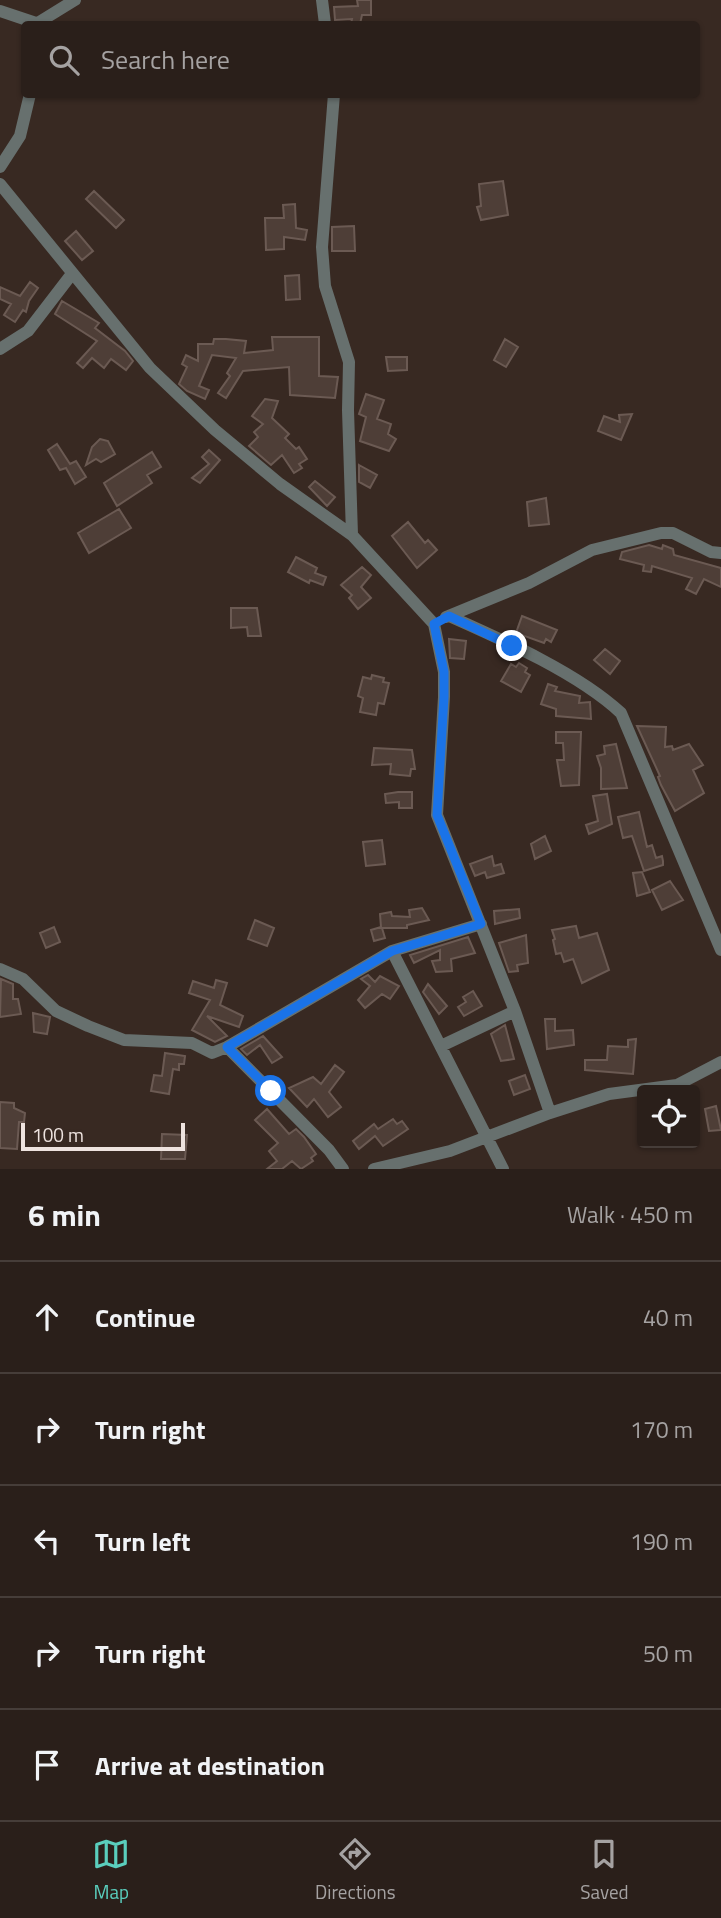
<!DOCTYPE html>
<html lang="en">
<head>
<meta charset="utf-8">
<style>
	:root { --surface:#2a1f1a; --page:#362c27; --text:#f1f3f6; --muted:#a5a2a2; --line:#463d39; --accent:#5acebd }
	body { margin:0; font-family:"Titillium Web",sans-serif; background:var(--page); color:var(--text) }
	.controls { position:absolute; right:21px; bottom:21px; display:grid; overflow:hidden; border-radius:7px; box-shadow:0 2px 5px #0004 }
	.controls button { width:63px; height:63px; display:grid; place-items:center; padding:0; border:0; border-bottom:2px solid var(--line); background:var(--surface); color:var(--text); font:35px sans-serif }
	.scale { position:absolute; left:21px; bottom:18px; width:164px; box-sizing:border-box; padding-left:7px; border:4px solid #eee3df; border-top:0; font-size:19px; line-height:24px; white-space:nowrap; color:#eee3df; -webkit-text-stroke:5px #382922; paint-order:stroke }
	.stop { position:absolute; width:21px; height:21px; margin:-16px; border:5px solid #1a73e8; border-radius:50%; background:#fff }
	.stop.end { background:#1a73e8; border-color:#fff; box-shadow:0 2px 7px #0008 }
	.list { margin:0; padding:0; list-style:none }
	h2 { display:flex; justify-content:space-between; align-items:center; height:91px; margin:0; padding:0 28px; font-size:30px }
	h2 small { font-size:23px; font-weight:400; color:var(--muted) }
	.list li { display:grid; grid-template-columns:46px 1fr auto; gap:21px; align-items:center; box-sizing:border-box; height:112px; padding:0 28px; border-top:2px solid var(--line) }
	.list b { display:block; font-size:26px; white-space:nowrap }
	.list em { font-size:23px; font-style:normal; color:var(--muted) }
	.icon { flex:none; width:38px; height:38px; fill:none; stroke:currentColor; stroke-width:2; stroke-linecap:round; stroke-linejoin:round }
	.map { position:relative; flex:none; width:721px; height:1169px; overflow:hidden }
	.search { position:absolute; background:var(--surface); box-shadow:0 2px 5px #0004; left:21px; right:21px; top:21px; height:77px; display:flex; align-items:center; gap:18px; box-sizing:border-box; padding:0 24px; border-radius:7px; color:var(--muted); font-size:26px }
	.sheet { height:651px; background:var(--surface) }
	nav { display:flex; justify-content:space-around; align-items:center; box-sizing:border-box; height:98px; border-top:2px solid var(--line); background:var(--surface); font-size:19px; color:var(--muted) }
	nav a { display:grid; justify-items:center; gap:4px }
	nav .on { color:var(--accent) }
	.map>svg:first-child { display:block }
</style>
</head>
<body>
<div class="map">
<svg width="721" height="1169" viewBox="0 0 721 1169">
	<rect width="100%" height="100%" fill="#382922"/>
	<path fill="#4e3e37" stroke="#6b5a53" stroke-width="2" d="M 357,0 L 371,0 L 371,15 L 362,15 L 360,24 L 351,24 L 352,19 L 335,20 L 334,7 L 358,6 Z
		M 503,181 L 508,215 L 481,220 L 477,207 L 481,206 L 479,184 Z
		M 94,191 L 124,220 L 116,228 L 86,199 Z
		M 295,204 L 296,228 L 307,230 L 305,240 L 284,237 L 284,249 L 266,250 L 265,218 L 284,218 L 283,205 Z
		M 354,226 L 355,251 L 332,251 L 332,227 Z
		M 76,231 L 93,251 L 82,260 L 65,241 Z
		M 299,275 L 300,299 L 286,300 L 285,276 Z
		M 30,282 L 38,288 L 29,301 L 26,312 L 23,310 L 15,322 L 4,315 L 11,304 L 0,299 L 0,287 L 20,296 Z
		M 62,301 L 99,323 L 95,328 L 125,351 L 133,361 L 126,370 L 111,359 L 104,368 L 92,358 L 83,368 L 77,363 L 97,341 L 55,314 Z
		M 272,337 L 319,337 L 319,376 L 338,377 L 335,398 L 290,395 L 289,367 L 243,371 L 226,398 L 218,393 L 230,376 L 227,373 L 236,358 L 212,355 L 199,386 L 209,390 L 205,399 L 187,391 L 179,384 L 187,367 L 182,364 L 186,355 L 198,361 L 198,344 L 213,344 L 214,339 L 226,339 L 246,341 L 244,353 L 273,350 Z
		M 505,339 L 518,347 L 506,367 L 494,360 Z
		M 386,357 L 407,357 L 407,370 L 388,371 Z
		M 366,394 L 384,400 L 377,419 L 391,424 L 388,434 L 396,439 L 389,451 L 360,441 L 366,417 L 359,414 Z
		M 265,399 L 278,401 L 272,418 L 289,434 L 285,438 L 296,449 L 299,447 L 307,459 L 299,464 L 302,468 L 294,473 L 282,455 L 271,465 L 249,446 L 258,437 L 254,432 L 263,424 L 252,416 Z
		M 632,414 L 621,440 L 598,431 L 604,416 L 620,422 L 619,415 Z
		M 100,439 L 108,441 L 115,454 L 101,462 L 96,459 L 86,465 L 92,447 Z
		M 57,444 L 70,464 L 76,461 L 86,477 L 75,484 L 66,468 L 60,470 L 48,450 Z
		M 209,450 L 220,460 L 200,483 L 192,478 L 209,464 L 202,457 Z
		M 152,452 L 161,467 L 147,475 L 152,483 L 117,506 L 104,483 Z
		M 359,465 L 377,475 L 370,488 L 359,482 Z
		M 315,481 L 335,497 L 327,506 L 309,487 Z
		M 546,498 L 549,524 L 529,526 L 527,502 Z
		M 119,509 L 131,528 L 89,553 L 78,533 Z
		M 408,522 L 425,543 L 428,540 L 437,550 L 417,568 L 392,536 Z
		M 649,545 L 662,549 L 663,545 L 673,549 L 674,555 L 721,568 L 721,587 L 704,579 L 696,594 L 686,589 L 692,578 L 652,566 L 651,572 L 643,571 L 644,565 L 620,559 L 622,552 Z
		M 296,557 L 317,568 L 315,573 L 326,577 L 323,585 L 310,580 L 309,583 L 288,572 Z
		M 362,567 L 371,575 L 361,587 L 371,598 L 358,609 L 349,598 L 352,595 L 341,585 Z
		M 231,608 L 257,608 L 261,636 L 248,636 L 247,627 L 231,628 Z
		M 522,616 L 557,630 L 551,642 L 546,639 L 544,643 L 516,633 Z
		M 449,639 L 466,641 L 464,659 L 450,658 Z
		M 605,649 L 620,661 L 610,674 L 594,660 Z
		M 519,663 L 527,668 L 525,672 L 530,675 L 521,692 L 501,681 L 511,664 L 516,667 Z
		M 372,675 L 384,678 L 383,682 L 389,683 L 384,704 L 378,703 L 376,715 L 360,712 L 363,698 L 358,696 L 363,677 L 371,679 Z
		M 548,684 L 557,687 L 555,691 L 580,696 L 579,703 L 590,702 L 591,719 L 556,716 L 556,709 L 541,704 Z
		M 637,726 L 666,727 L 665,747 L 672,746 L 673,750 L 689,744 L 703,765 L 693,770 L 704,793 L 675,811 L 661,785 L 658,777 L 660,776 Z
		M 556,732 L 581,732 L 579,785 L 561,786 L 557,760 L 564,760 L 563,743 L 556,743 Z
		M 616,744 L 627,788 L 601,789 L 601,768 L 597,756 L 605,754 L 604,746 Z
		M 374,748 L 412,750 L 415,769 L 411,769 L 410,776 L 390,774 L 391,764 L 372,765 Z
		M 398,792 L 412,792 L 412,808 L 399,808 L 399,802 L 386,803 L 385,794 Z
		M 607,794 L 612,824 L 589,834 L 586,825 L 598,821 L 593,796 Z
		M 639,812 L 647,847 L 652,845 L 656,858 L 662,856 L 663,861 L 663,865 L 644,871 L 632,836 L 623,838 L 618,817 Z
		M 545,836 L 551,851 L 535,859 L 531,844 Z
		M 382,840 L 385,864 L 366,866 L 363,842 Z
		M 492,856 L 494,866 L 501,864 L 504,873 L 487,878 L 485,872 L 475,876 L 470,864 Z
		M 642,872 L 650,892 L 637,896 L 633,873 Z
		M 670,881 L 683,900 L 662,910 L 652,890 Z
		M 422,908 L 429,920 L 407,925 L 407,928 L 382,928 L 385,938 L 374,941 L 371,930 L 381,927 L 380,914 L 391,912 L 392,916 L 410,917 L 409,910 Z
		M 519,909 L 520,918 L 495,924 L 494,911 Z
		M 255,920 L 274,928 L 267,946 L 248,939 Z
		M 576,926 L 579,938 L 597,933 L 609,970 L 582,983 L 573,959 L 564,962 L 561,953 L 556,954 L 553,940 L 555,939 L 552,930 Z
		M 54,927 L 60,942 L 46,948 L 40,933 Z
		M 526,935 L 528,963 L 517,965 L 518,971 L 509,972 L 499,943 Z
		M 468,937 L 475,953 L 451,959 L 452,971 L 436,972 L 432,961 L 440,960 L 440,950 L 414,963 L 410,955 Z
		M 368,975 L 375,982 L 380,976 L 399,986 L 390,999 L 382,994 L 365,1008 L 358,1000 L 370,986 L 361,979 Z
		M 1,979 L 13,984 L 13,999 L 18,999 L 21,1014 L 0,1017 Z
		M 216,980 L 227,983 L 220,1005 L 243,1016 L 239,1027 L 207,1016 L 227,1036 L 215,1042 L 192,1030 L 210,1000 L 189,993 L 193,981 L 214,988 Z
		M 428,984 L 447,1006 L 439,1014 L 423,992 Z
		M 473,991 L 482,1006 L 464,1016 L 458,1007 L 466,1002 L 463,997 Z
		M 33,1013 L 50,1017 L 47,1034 L 34,1032 Z
		M 545,1019 L 555,1019 L 555,1031 L 573,1030 L 574,1045 L 547,1049 Z
		M 505,1025 L 514,1059 L 501,1061 L 491,1034 Z
		M 263,1036 L 282,1057 L 272,1063 L 260,1045 L 247,1055 L 241,1049 Z
		M 636,1039 L 633,1074 L 585,1070 L 585,1060 L 607,1060 L 608,1046 L 628,1047 L 628,1040 Z
		M 165,1053 L 185,1056 L 184,1064 L 179,1064 L 179,1070 L 173,1069 L 169,1094 L 151,1091 L 154,1075 L 162,1076 Z
		M 335,1065 L 344,1072 L 329,1092 L 341,1107 L 328,1117 L 314,1099 L 307,1107 L 289,1088 L 313,1077 L 321,1084 Z
		M 525,1075 L 530,1089 L 514,1095 L 509,1081 Z
		M 0,1102 L 14,1103 L 14,1108 L 25,1113 L 24,1122 L 19,1122 L 17,1149 L 0,1148 Z
		M 716,1106 L 721,1130 L 709,1131 L 705,1109 Z
		M 267,1109 L 289,1134 L 296,1129 L 304,1137 L 316,1154 L 311,1158 L 313,1161 L 301,1169 L 292,1161 L 282,1169 L 267,1169 L 277,1161 L 269,1151 L 278,1143 L 255,1120 Z
		M 393,1119 L 397,1124 L 402,1121 L 408,1129 L 383,1146 L 375,1136 L 359,1149 L 353,1141 L 374,1124 L 378,1129 Z
		M 162,1134 L 187,1135 L 185,1159 L 161,1159 Z"/>
	<g fill="none" stroke-linecap="round" stroke-linejoin="round">
		<path stroke="#67706e" stroke-width="12" d="M 322,0 L 325,24
			M 0,11 L 36,23
			M 36,24 L 75,0
			M 334,94 L 322,247 L 325,286 L 349,362 L 348,410 L 352,535
			M 0,167 L 20,136 L 30,94
			M 0,184 L 150,368 L 215,430 L 280,484 L 352,535 L 434,624 L 444,672 L 444,697 L 437,815 L 515,1011 L 550,1113
			M 0,349 L 28,331 L 71,275
			M 449,616 C 503,640 578,673 621,713 L 721,950
			M 446,617 L 529,583 L 592,550 L 661,533 L 673,533 L 711,552 L 721,553
			M 392,951 L 503,1169
			M 0,969 L 23,979 L 56,1011 L 88,1026 L 124,1040 L 192,1043 L 212,1053 L 227,1047 L 329,1150 L 343,1169
			M 441,1046 L 515,1011
			M 227,1047 L 392,951 L 481,924
			M 374,1169 L 450,1151 L 550,1113 L 609,1094 L 677,1085 L 721,1062"/>
	</g>
	<g fill="none" stroke-linecap="round" stroke-linejoin="round">
		<path stroke="#1a73e8" stroke-width="9" d="M 271,1091 L 227,1047 L 392,951 L 481,924 L 437,815 L 444,697 L 444,672 L 434,624 L 449,616 L 512,646"/>
	</g>
</svg>
<div class="controls">
<button><svg class="icon" aria-label="locate" viewBox="0 0 24 24"><circle cx="12" cy="12" r="6"/><path d="M12 2v4M12 18v4M2 12h4M18 12h4"/></svg></button>
</div>
<div class="scale">100 m</div>
<div class="stop" style="left:271px;top:1091px"></div>
<div class="stop end" style="left:512px;top:646px"></div>
<div class="search"><svg class="icon" aria-label="search" viewBox="0 0 24 24"><circle cx="10" cy="10" r="6"/><path d="M15 15l6 6"/></svg>Search here</div>
</div>
<section class="sheet">
<h2>6 min<small>Walk · 450 m</small></h2>
<ul class="list">
<li><svg class="icon" aria-label="ahead" viewBox="0 0 24 24"><path d="M12 20V5M6 11l6-6 6 6"/></svg><div><b>Continue</b></div><em>40 m</em></li>
<li><svg class="icon" aria-label="right" viewBox="0 0 24 24"><path d="M7 20v-9h11M14 6l5 5-5 5"/></svg><div><b>Turn right</b></div><em>170 m</em></li>
<li><svg class="icon" aria-label="left" viewBox="0 0 24 24"><path d="M17 20v-9H6M10 6l-5 5 5 5"/></svg><div><b>Turn left</b></div><em>190 m</em></li>
<li><svg class="icon" aria-label="right" viewBox="0 0 24 24"><path d="M7 20v-9h11M14 6l5 5-5 5"/></svg><div><b>Turn right</b></div><em>50 m</em></li>
<li><svg class="icon" aria-label="arrive" viewBox="0 0 24 24"><path d="M6 21V4h12l-3 4 3 4H6"/></svg><div><b>Arrive at destination</b></div></li>
</ul>
</section>
<nav>
<a class="on"><svg class="icon" aria-label="map" viewBox="0 0 24 24"><path d="M3 6l6-2 6 2 6-2v14l-6 2-6-2-6 2zM9 4v14M15 6v14"/></svg>Map</a>
<a><svg class="icon" aria-label="directions" viewBox="0 0 24 24"><path d="M12 3l9 9-9 9-9-9zM9 14v-3h6M13 9l2 2-2 2"/></svg>Directions</a>
<a><svg class="icon" aria-label="saved" viewBox="0 0 24 24"><path d="M7 4h10v16l-5-4-5 4z"/></svg>Saved</a>
</nav>
</body>
</html>
